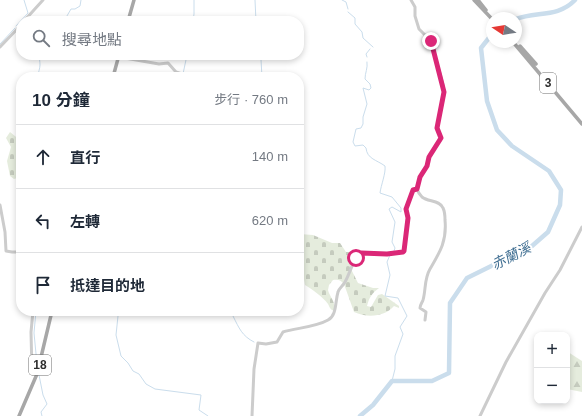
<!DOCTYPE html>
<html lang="zh-TW">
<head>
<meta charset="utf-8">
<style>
	:root { --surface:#fff; --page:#f2f2f3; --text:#1f2937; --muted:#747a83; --line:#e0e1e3 }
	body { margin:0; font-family:Arial,"Noto Sans TC",sans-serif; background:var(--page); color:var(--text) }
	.controls { position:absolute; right:12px; bottom:12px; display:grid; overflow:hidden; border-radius:8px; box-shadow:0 2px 6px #0003 }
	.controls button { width:36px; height:36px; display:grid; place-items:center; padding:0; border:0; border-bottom:1px solid var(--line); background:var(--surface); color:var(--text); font:20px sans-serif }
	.compass { position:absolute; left:486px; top:12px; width:36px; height:36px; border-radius:50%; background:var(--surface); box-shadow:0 2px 6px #0003; rotate:282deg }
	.stop { position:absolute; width:12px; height:12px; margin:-9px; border:3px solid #db2777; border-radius:50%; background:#fff }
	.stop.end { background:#db2777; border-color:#fff; box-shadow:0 1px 4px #0008 }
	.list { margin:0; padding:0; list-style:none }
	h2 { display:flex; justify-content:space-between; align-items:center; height:52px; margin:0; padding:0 16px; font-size:17px }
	h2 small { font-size:13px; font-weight:400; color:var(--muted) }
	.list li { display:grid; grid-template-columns:26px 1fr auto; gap:12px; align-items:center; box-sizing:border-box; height:64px; padding:0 16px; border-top:1px solid var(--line) }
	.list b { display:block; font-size:15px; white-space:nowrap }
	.list em { font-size:13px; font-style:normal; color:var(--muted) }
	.icon { flex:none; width:22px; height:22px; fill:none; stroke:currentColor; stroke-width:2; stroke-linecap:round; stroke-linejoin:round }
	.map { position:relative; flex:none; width:582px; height:416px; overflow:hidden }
	.search { position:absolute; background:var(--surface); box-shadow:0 2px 6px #0003; left:16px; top:16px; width:288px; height:44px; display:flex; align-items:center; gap:10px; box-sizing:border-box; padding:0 14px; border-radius:16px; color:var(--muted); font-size:15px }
	.panel { position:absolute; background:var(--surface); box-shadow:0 2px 6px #0003; left:16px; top:72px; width:288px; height:244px; border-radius:16px }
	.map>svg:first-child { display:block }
</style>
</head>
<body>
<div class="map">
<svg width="582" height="416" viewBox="0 0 582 416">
	<defs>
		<pattern id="forest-firs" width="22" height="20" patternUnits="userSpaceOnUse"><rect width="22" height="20" fill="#e5ecdd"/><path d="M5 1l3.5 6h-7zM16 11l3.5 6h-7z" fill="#c5cbbe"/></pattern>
		<pattern id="cemetery-stones" width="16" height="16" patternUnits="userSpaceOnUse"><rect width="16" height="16" fill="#e5ecdd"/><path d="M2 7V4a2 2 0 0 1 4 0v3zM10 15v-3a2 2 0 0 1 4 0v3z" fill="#c5cbbe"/></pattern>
	</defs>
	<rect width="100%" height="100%" fill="#fff"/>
	<path fill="url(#forest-firs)" d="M 568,352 L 582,361 L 582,392 L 567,389 Z"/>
	<path fill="url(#cemetery-stones)" d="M 10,132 L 21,141 L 21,177 L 14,179 L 10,176 L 7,161 L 11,147 L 6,138 Z
		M 299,234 L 313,235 L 332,243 L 340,243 L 346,252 L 349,252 L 352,258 L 351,269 L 358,283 L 373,288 L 379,288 C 372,293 369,298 367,306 L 371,307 L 378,295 L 382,294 L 399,306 L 399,308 L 394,306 C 385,317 367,318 354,312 L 344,284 C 341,280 338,279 333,280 L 329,285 L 328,290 C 330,298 336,301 334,311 C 330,309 330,308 328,304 C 323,297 312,289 305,285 L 304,279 L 299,270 Z"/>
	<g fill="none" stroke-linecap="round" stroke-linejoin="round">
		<path stroke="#caddec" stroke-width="1" d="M 255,0 L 256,21
			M 342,0 L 346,2 L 348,9
			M 348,12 L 355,18 L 355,24 L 362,32 L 363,38 L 373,47
			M 64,21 L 71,9 L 75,9 L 80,6 L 81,0
			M 193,21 L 194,14 L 194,0
			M 16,26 L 28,13 L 24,0
			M 0,44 L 15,28
			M 259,55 L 261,60 L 262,77
			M 367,57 L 366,54 L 370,49
			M 367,62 C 368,68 365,73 365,79 L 370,84 L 371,88 L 369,90 L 363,88 L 367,104 L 363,117 L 363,124 L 361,128 L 356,129 L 353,142 L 355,146 L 363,145 L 366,148 C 367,159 377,160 385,166 C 386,173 381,185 380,193 L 392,197 L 401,208 L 401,212 L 392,207 L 389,209 L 395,222 L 392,242 L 395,248 L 394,251
			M 183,74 L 187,55
			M 38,77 C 38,72 40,69 40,65 C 40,61 39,59 40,55
			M 390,255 L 387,262 L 390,275 L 385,296 L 398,298 L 407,316 L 400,327 L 403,334 L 395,356 L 395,369 L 392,381
			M 36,311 L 34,333 L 37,364
			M 122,311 L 118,316 L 116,335 L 121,356 L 128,363 L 133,371 L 139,374 L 146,384 L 155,389 L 201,395 L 199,410 L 208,416
			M 236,311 L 233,316 C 239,328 242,336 254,342
			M 39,375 L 43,395 L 47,404 L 41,412 L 42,416"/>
		<path stroke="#caddec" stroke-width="4.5" d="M 516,19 C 536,11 558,18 575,0
			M 360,416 L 373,405 L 392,381 L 432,381 L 449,373 L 450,303 L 467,278 L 532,246 L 548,232 L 560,205 L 561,190 L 549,171 L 512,146 L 497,130 L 487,101 L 481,48 L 492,34"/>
		<path stroke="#ccc" stroke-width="3" d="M 24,21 L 43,0
			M 0,47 L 21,25
			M 119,57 L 159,64 L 168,63 L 176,72 L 182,74 L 182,77
			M 215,77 L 222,77
			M 417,189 C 418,192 420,195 422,197 C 428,202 440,200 443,208 C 445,212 445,216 445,220 C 447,241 440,252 430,269 C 424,279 426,290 423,300 C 422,303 420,305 420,308 L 426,312 L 425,320
			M 0,205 L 5,232 L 6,251 L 12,252 L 21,252
			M 33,311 L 31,332 L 32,372 L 37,374
			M 109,313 L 109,311
			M 252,416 L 254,369 L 258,343 L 266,344 L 277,342 L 283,332 C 296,328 316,327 328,320 C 337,315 335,302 338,292 C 339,288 343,286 345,282 C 351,271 352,261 361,253 L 387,254 L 403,252 L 404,251 L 408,218 L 406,209 L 413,190 L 417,189 L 420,177 L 427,166 L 429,157 L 441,138 L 437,128 L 444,95 L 443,85 L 431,41 L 419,29 L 415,16 L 415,7 L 411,0
			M 480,416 L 506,362 L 545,293 L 560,270 L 582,227"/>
		<path stroke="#a7a7a7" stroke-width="3.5" d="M 474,0 L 492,19
			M 478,0 L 486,10
			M 128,21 L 134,0
			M 513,42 L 582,124
			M 520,46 L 536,64
			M 113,77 L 119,55
			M 19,416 L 37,374 L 52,311"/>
	</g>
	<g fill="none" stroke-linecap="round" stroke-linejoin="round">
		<path stroke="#db2777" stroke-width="5" d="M 356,258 L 361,253 L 387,254 L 403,252 L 404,251 L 408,218 L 406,209 L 413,190 L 417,189 L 420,177 L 427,166 L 429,157 L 441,138 L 437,128 L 444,92 L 431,41"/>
	</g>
	<g text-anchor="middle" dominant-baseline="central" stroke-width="4" stroke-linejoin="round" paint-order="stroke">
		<g fill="#fff" stroke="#6d6d6d" stroke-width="1">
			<rect x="540" y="73" width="16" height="20" rx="3"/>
			<rect x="29" y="355" width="22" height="20" rx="3"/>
		</g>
		<g font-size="12" font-weight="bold" fill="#2f2f2f">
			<text x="548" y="83">3</text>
			<text x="40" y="365">18</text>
		</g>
		<g font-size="14" font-style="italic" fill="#3e6d91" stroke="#fff">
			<text transform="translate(511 256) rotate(-27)">赤蘭溪</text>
		</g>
	</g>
</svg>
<div class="controls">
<button>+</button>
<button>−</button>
</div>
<svg class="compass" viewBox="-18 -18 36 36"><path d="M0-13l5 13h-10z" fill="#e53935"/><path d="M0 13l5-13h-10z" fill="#747a83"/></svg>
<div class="stop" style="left:356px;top:258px"></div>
<div class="stop end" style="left:431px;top:41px"></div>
<div class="search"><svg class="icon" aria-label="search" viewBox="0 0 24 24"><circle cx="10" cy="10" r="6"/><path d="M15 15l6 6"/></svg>搜尋地點</div>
<section class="panel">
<h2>10 分鐘<small>步行 · 760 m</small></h2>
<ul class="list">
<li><svg class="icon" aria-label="ahead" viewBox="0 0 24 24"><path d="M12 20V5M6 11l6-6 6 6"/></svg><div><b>直行</b></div><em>140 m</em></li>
<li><svg class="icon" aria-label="left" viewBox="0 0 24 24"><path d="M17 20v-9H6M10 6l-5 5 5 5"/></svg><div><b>左轉</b></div><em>620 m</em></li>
<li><svg class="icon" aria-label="arrive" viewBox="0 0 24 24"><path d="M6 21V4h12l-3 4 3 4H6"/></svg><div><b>抵達目的地</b></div></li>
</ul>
</section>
</div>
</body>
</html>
